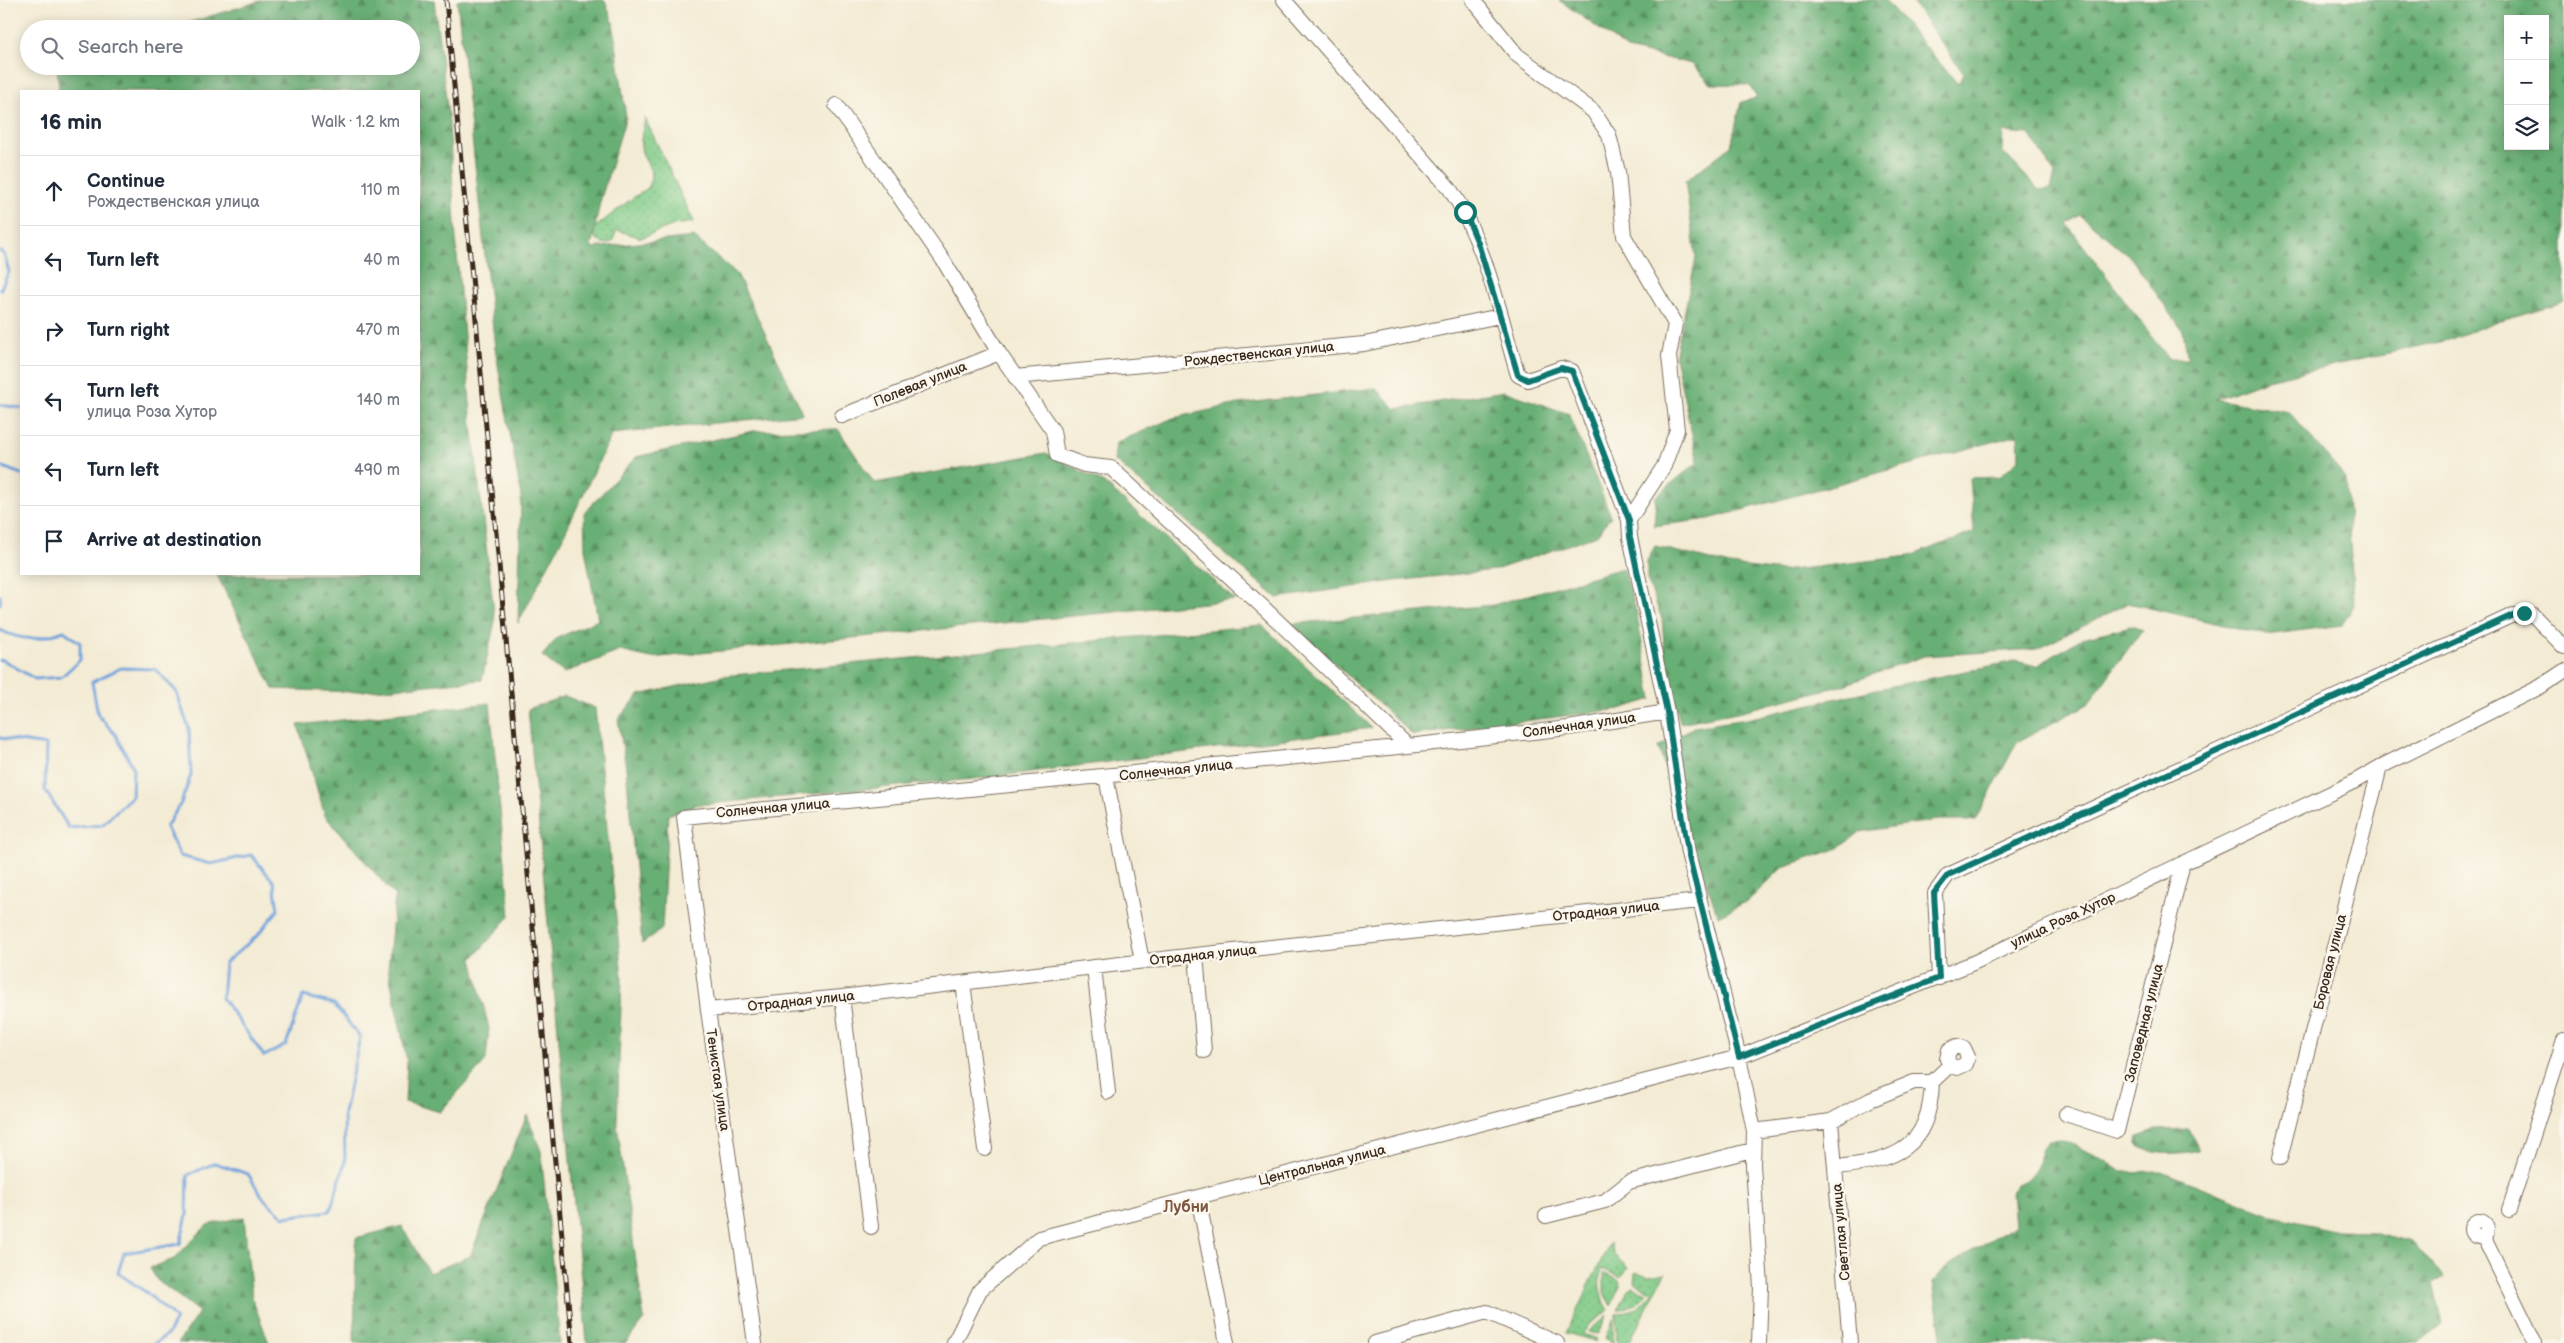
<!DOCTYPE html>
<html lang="en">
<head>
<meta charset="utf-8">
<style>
	:root { --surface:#fff; --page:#f2f2f3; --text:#1f2937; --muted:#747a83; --line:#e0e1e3 }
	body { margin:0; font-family:"Balsamiq Sans",sans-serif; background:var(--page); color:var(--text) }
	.controls { position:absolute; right:15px; top:15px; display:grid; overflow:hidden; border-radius:0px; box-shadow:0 2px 12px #0003 }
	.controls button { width:45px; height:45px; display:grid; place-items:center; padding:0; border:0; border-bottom:1px solid var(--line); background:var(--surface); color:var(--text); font:25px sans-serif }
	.stop { position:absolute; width:15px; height:15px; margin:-11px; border:4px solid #0f766e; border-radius:50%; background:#fff }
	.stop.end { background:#0f766e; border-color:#fff; box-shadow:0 1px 5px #0008 }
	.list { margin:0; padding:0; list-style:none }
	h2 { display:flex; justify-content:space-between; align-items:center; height:65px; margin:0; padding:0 20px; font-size:21px }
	h2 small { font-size:16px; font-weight:400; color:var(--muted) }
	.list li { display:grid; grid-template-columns:32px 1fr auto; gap:15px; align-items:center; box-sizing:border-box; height:70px; padding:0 20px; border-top:1px solid var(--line) }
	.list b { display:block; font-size:19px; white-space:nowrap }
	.list p { margin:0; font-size:16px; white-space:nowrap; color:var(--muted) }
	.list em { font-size:16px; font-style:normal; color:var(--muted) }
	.icon { flex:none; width:28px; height:28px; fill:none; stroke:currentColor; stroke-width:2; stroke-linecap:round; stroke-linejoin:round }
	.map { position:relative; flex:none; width:2564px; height:1343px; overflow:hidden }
	.search { position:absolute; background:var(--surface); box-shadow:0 2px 12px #0003; left:20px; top:20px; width:400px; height:55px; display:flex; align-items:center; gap:12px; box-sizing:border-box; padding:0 18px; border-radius:28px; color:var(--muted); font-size:19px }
	.panel { position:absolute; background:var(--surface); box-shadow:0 2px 12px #0003; left:20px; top:90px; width:400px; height:485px; border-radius:0px }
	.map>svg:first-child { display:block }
</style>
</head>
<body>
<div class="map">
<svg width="2564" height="1343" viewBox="0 0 2564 1343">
	<defs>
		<pattern id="grass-dots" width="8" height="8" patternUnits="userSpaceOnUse" patternTransform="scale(1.25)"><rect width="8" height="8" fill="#81cb88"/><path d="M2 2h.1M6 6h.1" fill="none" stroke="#70ae75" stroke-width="1.8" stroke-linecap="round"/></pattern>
		<pattern id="forest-firs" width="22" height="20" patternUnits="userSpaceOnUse" patternTransform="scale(1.25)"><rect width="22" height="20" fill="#68af74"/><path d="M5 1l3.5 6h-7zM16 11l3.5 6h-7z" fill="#578f5f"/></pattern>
	</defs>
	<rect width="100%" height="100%" fill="#fbf7ec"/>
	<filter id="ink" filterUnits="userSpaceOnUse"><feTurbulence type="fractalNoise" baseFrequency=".02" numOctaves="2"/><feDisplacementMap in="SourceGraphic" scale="10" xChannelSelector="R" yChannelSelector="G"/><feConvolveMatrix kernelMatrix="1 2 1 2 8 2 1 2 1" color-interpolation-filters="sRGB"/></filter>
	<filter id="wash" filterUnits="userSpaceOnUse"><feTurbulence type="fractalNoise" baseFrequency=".0096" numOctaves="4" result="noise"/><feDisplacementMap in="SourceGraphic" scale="20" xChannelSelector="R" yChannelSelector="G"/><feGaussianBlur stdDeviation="1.12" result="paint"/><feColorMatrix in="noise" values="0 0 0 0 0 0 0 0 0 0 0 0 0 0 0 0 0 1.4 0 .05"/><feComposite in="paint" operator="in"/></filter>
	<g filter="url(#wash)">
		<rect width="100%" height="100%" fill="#f3ebd4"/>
		<path fill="url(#grass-dots)" stroke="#5e7a53" d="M 645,118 L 694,222 L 674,225 L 641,238 L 617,230 L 612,242 L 603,244 L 595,238 L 594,228 C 613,214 628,200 648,188 C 657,164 642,165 641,146 C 640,138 644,127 645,118 Z
			M 1610,1242 L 1614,1255 L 1628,1268 L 1621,1277 L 1602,1269 C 1597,1285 1600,1296 1609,1310 L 1591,1323 L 1582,1334 L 1596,1338 L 1595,1341 L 1566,1333 Z
			M 1636,1272 L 1649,1276 L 1665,1273 L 1629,1343 L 1617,1343 L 1616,1314 L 1638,1308 L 1653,1292 L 1635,1283 Z
			M 1604,1273 L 1619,1280 L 1620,1286 L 1611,1306 L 1604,1293 Z
			M 1633,1287 L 1647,1293 L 1637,1304 L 1618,1310 L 1628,1290 Z
			M 1607,1315 L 1598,1334 L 1588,1332 Z
			M 1614,1319 L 1613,1343 L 1605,1338 Z"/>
		<path fill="url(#forest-firs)" stroke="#526c49" fill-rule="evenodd" d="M 263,0 L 434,0 L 449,122 L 457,256 L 472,425 L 495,621 L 482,680 L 351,692 L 273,689 L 217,575 L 419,574 L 419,91 L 59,91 L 57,66 L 411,66 L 411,29 L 168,29 Z
			M 457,0 L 605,0 L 613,22 L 626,117 L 600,202 L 591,248 L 694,237 L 737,274 L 803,414 L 612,434 L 562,539 L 518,623 L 521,496 L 495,348 Z
			M 1559,0 L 1885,0 L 1958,84 L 1964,74 L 1911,0 L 2564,0 L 2564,302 L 2501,320 L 2448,340 L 2267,380 L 2215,399 L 2289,412 L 2346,478 L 2354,605 L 2342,625 L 2267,635 L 2128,603 L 2038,649 L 1924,656 L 1844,685 L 1742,711 L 1680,723 L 1665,655 L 1662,619 L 1647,579 L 1647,561 L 1655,546 L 1730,565 L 1782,571 L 1910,556 L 1974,532 L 1970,478 L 1999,477 L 2019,459 L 2018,435 L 1709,519 L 1654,526 L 1656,496 L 1698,462 L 1675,357 L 1696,258 L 1685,181 L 1731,146 L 1741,102 L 1757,98 L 1749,85 L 1711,84 L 1692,64 L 1627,49 ZM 2508,19 L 2545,19 L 2545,146 L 2508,146 ZM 2003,132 L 2029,134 L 2055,174 L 2051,189 L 2039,190 L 2002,151 ZM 2080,215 L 2131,258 L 2183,331 L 2188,359 L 2169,359 L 2067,224 Z
			M 1376,388 L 1396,409 L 1504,391 L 1569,414 L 1611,516 L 1597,535 L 1495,570 L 1395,581 L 1277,598 L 1114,460 L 1116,443 L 1173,418 L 1238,404 Z
			M 838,429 L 874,483 L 1046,453 L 1104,483 L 1235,600 L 651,658 L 620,651 L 564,673 L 542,656 L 557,638 L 598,620 L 585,549 L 584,513 L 636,457 L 753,431 Z
			M 1623,568 L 1636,610 L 1652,699 L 1620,709 L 1413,735 L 1291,624 L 1493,605 Z
			M 1262,625 L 1372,728 L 984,778 L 696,805 L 668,815 L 662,929 L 642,944 L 626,768 L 618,719 L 639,695 L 722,676 Z
			M 2131,626 L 2142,630 L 2088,704 L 2017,742 L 1976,820 L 1938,820 L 1859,832 L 1839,848 L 1783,867 L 1748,901 L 1718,916 L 1658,747 L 1694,727 L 1747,719 L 1868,691 L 2015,661 L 2037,666 L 2082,638 Z
			M 565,696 L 595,708 L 622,977 L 617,1124 L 644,1319 L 626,1343 L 587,1343 L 528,709 Z
			M 490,703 L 510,916 L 472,959 L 489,1028 L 486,1061 L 440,1112 L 405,1102 L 407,1061 L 388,969 L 395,896 L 325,816 L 298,725 Z
			M 527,1115 L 541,1151 L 560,1343 L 354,1343 L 356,1238 L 402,1226 L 429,1273 L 470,1256 Z
			M 2189,1129 L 2199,1150 C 2181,1154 2151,1157 2136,1144 L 2138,1136 L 2154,1130 Z
			M 2062,1140 L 2094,1154 L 2122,1172 L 2161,1171 L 2278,1217 L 2338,1231 L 2373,1232 L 2412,1242 L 2444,1279 L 2433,1283 L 2442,1325 L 2418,1343 L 1942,1343 L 1933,1282 L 1947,1266 L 2015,1225 L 2012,1193 L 2016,1184 C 2033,1179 2042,1167 2040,1149 L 2048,1141 Z
			M 244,1217 L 252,1298 L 269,1343 L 178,1343 L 199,1312 L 157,1280 L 150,1268 L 174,1259 L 207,1225 Z"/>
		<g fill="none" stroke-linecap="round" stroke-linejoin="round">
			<path stroke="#6fa2db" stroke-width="3" d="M 0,251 L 4,254 L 9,272 L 0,290
				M 0,405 L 21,408
				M 0,466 L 21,474
				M 0,596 L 0,604
				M 0,630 C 24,642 39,640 64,631 L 80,643 L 80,660 L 61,677 L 35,679 L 3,660 L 0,660
				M 0,738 L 46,745 L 45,790 L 69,828 L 102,825 L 132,796 L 133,767 L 115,734 L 98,715 L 92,682 L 121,668 L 155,669 L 176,691 L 189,729 L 191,775 L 181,803 L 166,827 L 180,856 L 211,864 L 251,855 L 274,882 L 278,910 L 258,935 L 225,963 L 222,998 L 264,1056 L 286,1045 L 303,996 L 334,1004 L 360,1037 L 344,1113 L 345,1163 L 330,1211 L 284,1217 L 264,1199 L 248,1174 L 215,1163 L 188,1175 L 187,1215 L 180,1244 L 124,1253 L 118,1273 L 147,1293 L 176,1319 L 168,1334 L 155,1343"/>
		</g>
	</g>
	<g filter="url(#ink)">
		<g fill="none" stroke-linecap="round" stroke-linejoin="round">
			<defs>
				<path id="minor" d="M 1284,0 L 1450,189 C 1486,243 1499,313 1518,375 L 1528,380 L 1561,368 L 1572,371 L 1629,520 L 1630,537 L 1667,712 L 1688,853 L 1739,1057 L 1754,1131 L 1753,1165 L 1761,1287 L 1759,1343
					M 1473,0 L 1517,55 L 1593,111 L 1609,135 L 1618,172 L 1624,236 L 1675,324 L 1669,356 L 1677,430 L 1664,466 L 1629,520
					M 836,105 L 943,260 L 999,353 L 1053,431 L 1057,455 L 1084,465 L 1111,468 L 1265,609 L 1408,746
					M 1015,377 L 1364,344 L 1500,316
					M 842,416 L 999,353
					M 1106,777 L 1142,961
					M 1196,955 L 1204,1051
					M 1094,967 L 1108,1092
					M 1939,978 L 1935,893 L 1948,875 L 2513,615 L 2533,615 L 2564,647
					M 963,983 L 985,1149
					M 842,997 L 871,1227
					M 708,1010 L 842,997 L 1196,955 L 1699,901
					M 2066,1114 L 2117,1131 L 2183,863
					M 1831,1121 L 1850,1343
					M 1754,1131 L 1831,1121 L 1870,1100 L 1914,1082 L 1932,1082 L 1950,1065 L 1957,1068 L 1966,1064 L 1968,1057 L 1964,1048 L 1957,1046 L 1949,1050 L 1947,1059 L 1950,1065
					M 2280,1158 L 2380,767
					M 1836,1167 C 1896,1161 1930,1149 1932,1082
					M 1198,1197 L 1227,1343
					M 2509,1210 L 2564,1040
					M 1546,1216 L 1605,1201 L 1629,1182 L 1752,1150
					M2471 1229a8 8 0 1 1 16 0a8 8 0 1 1-16 0Z
					M 2483,1236 L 2535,1343
					M 755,1343 L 708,1010 L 684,817 L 1408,746 L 1568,728 L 1667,712
					M 954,1343 L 980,1290 L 1039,1238 L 1739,1057 L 1973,963 L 2350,784 L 2380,767 L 2540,687 L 2564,671
					M 1375,1343 L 1487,1312 L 1557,1343"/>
			</defs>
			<use href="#minor" stroke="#7b6e5e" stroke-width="16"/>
			<use href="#minor" stroke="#fff" stroke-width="14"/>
			<defs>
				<path id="rail" d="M 446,0 L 572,1343"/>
			</defs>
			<use href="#rail" stroke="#3b2a1e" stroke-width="5"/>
			<use href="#rail" stroke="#fbf7ec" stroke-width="3" stroke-dasharray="9" stroke-linecap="butt"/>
		</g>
	</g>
	<g fill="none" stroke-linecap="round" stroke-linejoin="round" filter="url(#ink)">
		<path stroke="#0f766e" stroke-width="6" d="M 1465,212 L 1478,243 L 1518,375 L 1528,380 L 1561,368 L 1572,371 L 1629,520 L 1630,537 L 1667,712 L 1688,853 L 1739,1057 L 1939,978 L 1934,893 L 1948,875 L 2513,615 L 2524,613"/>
	</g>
	<g text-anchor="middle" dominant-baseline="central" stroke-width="5" stroke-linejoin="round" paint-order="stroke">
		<g font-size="14" fill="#3b2a1e" stroke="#fbf7ec">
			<text transform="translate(1259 354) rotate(-6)">Рождественская улица</text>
			<text transform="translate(920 384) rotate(-22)">Полевая улица</text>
			<text transform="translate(1579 725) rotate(-8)">Солнечная улица</text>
			<text transform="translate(1176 770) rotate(-6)">Солнечная улица</text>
			<text transform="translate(773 808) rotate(-5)">Солнечная улица</text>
			<text transform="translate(1606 911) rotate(-6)">Отрадная улица</text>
			<text transform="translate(2063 920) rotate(-25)">улица Роза Хутор</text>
			<text transform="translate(1203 955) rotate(-6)">Отрадная улица</text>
			<text transform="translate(2330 962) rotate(-76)">Боровая улица</text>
			<text transform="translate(801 1001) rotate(-6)">Отрадная улица</text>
			<text transform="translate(2144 1023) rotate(-76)">Заповедная улица</text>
			<text transform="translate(718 1080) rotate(82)">Тенистая улица</text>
			<text transform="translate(1322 1165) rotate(-14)">Центральная улица</text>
			<text transform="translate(1841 1232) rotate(-95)">Светлая улица</text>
		</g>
		<g font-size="16" font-weight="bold" fill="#7d5742" stroke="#fbf7ec">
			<text x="1186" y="1207">Лубни</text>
		</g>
	</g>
</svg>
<div class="controls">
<button>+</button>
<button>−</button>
<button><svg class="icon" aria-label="layers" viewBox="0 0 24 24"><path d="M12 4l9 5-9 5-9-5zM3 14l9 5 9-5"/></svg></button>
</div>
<div class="stop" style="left:1465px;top:212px"></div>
<div class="stop end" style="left:2524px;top:613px"></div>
<div class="search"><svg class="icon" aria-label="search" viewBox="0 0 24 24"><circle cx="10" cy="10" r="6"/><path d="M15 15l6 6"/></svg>Search here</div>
<section class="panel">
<h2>16 min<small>Walk · 1.2 km</small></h2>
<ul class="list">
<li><svg class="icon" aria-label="ahead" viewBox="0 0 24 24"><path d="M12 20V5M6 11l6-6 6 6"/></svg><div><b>Continue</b><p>Рождественская улица</p></div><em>110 m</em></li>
<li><svg class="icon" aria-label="left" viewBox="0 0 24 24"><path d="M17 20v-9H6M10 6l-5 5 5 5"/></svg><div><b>Turn left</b></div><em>40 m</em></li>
<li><svg class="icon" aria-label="right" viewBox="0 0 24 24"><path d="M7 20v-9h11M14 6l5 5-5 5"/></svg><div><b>Turn right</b></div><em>470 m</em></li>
<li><svg class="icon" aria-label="left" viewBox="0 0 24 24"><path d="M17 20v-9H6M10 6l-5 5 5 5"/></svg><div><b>Turn left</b><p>улица Роза Хутор</p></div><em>140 m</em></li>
<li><svg class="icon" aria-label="left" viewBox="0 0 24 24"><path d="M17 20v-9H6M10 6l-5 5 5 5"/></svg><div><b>Turn left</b></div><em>490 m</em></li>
<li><svg class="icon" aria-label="arrive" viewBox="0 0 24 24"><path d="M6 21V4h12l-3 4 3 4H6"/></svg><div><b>Arrive at destination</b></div></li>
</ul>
</section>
</div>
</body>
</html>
